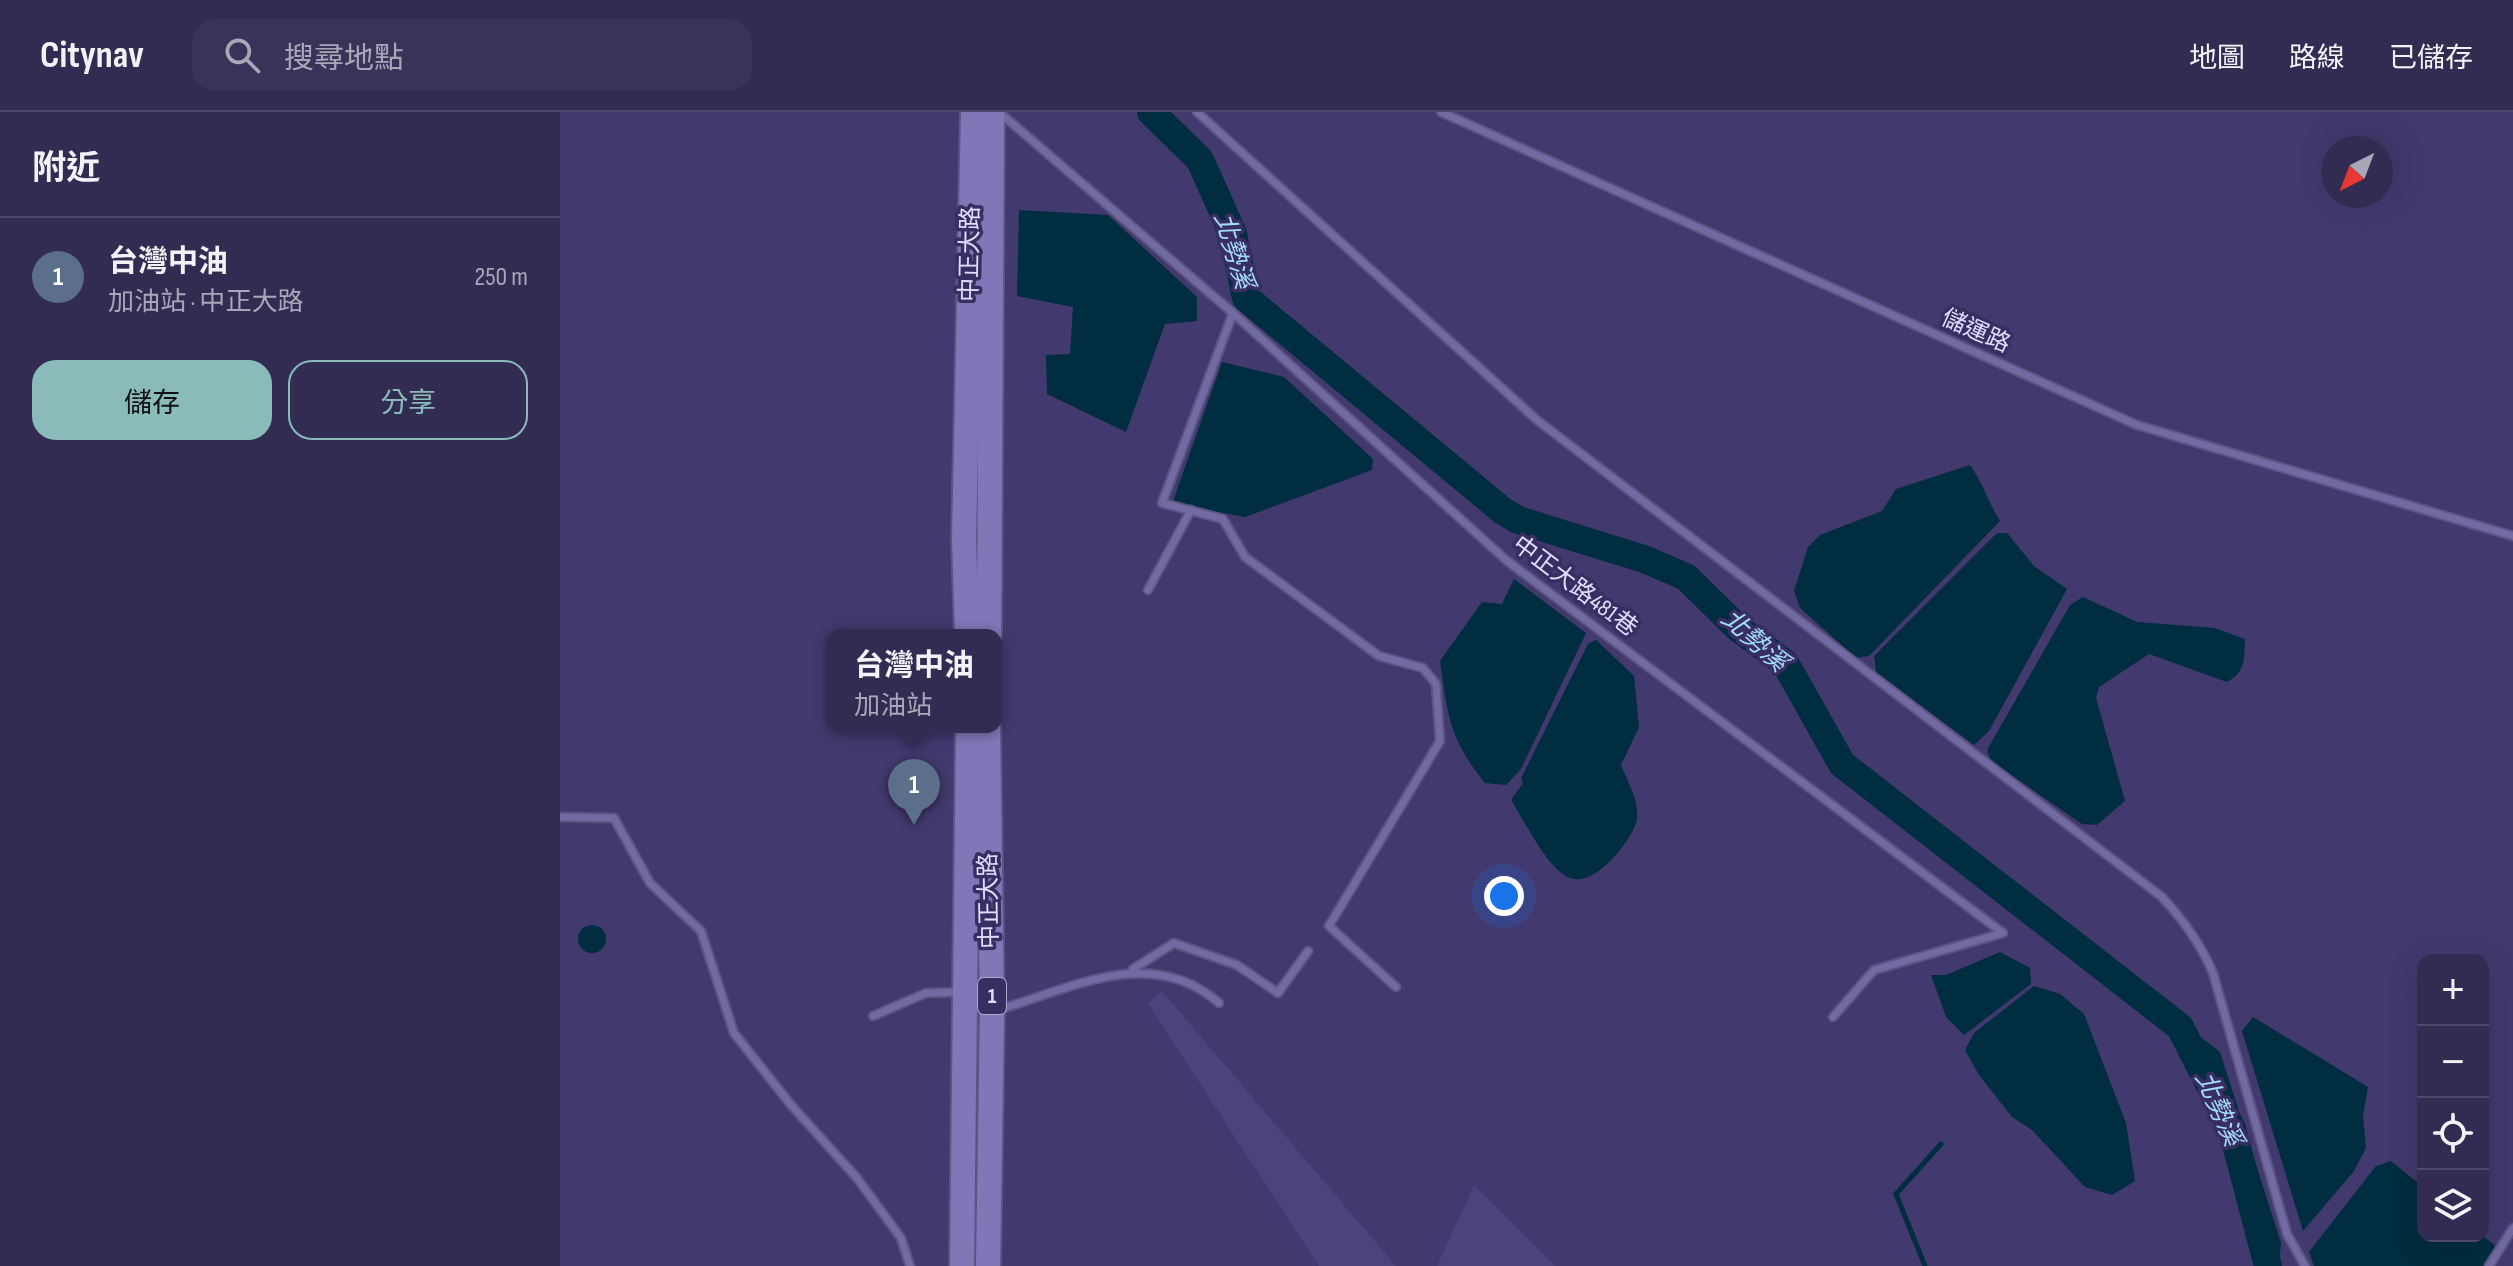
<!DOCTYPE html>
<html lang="zh-TW">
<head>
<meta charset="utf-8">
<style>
	:root { --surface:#322b52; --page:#3a3359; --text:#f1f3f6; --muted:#a8a7b8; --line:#4d4769; --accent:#8bbbb9 }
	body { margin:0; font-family:"Sofia Sans Condensed","Noto Sans TC",sans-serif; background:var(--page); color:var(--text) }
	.controls { position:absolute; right:24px; bottom:24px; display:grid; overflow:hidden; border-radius:16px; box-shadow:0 8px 32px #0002 }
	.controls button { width:72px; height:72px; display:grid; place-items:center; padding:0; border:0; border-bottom:2px solid var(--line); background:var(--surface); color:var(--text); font:40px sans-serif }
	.compass { position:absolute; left:1761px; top:24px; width:72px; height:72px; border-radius:50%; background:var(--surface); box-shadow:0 8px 32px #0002; rotate:222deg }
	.you { position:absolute; left:944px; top:784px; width:28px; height:28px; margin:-20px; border:6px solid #fff; border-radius:50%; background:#1a73e8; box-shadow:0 0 0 12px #1a73e833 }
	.badge { display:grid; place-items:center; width:52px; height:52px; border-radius:50%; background:var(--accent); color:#fff; font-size:26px; font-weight:700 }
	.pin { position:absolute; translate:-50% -66px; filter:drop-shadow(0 2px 4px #0008) }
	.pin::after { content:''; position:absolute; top:42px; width:28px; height:24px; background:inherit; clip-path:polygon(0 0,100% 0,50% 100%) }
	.popup { position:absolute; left:266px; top:517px; width:176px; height:104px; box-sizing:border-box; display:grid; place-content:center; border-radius:16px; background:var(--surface); filter:drop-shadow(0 2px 6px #0005); font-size:26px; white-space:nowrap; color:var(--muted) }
	.popup b { font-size:30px; color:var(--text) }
	.popup::after { content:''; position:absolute; left:50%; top:100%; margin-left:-16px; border:16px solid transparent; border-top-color:var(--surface) }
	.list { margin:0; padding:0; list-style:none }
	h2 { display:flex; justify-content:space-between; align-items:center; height:104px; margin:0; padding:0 32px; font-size:34px }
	h2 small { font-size:26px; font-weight:400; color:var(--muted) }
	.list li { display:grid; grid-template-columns:52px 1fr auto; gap:24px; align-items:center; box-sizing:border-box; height:120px; padding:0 32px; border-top:2px solid var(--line) }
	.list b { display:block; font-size:30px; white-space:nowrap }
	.list p { margin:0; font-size:26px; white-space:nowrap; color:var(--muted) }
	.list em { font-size:26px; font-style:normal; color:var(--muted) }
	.actions { display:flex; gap:16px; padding:24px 32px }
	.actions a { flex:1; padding:18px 0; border:2px solid var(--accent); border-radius:24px; text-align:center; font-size:28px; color:var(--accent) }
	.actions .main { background:var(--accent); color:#111 }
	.icon { flex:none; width:44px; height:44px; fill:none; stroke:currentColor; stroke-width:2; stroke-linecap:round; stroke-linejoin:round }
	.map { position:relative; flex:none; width:1953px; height:1154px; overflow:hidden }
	header { display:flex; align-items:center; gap:48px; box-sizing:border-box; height:112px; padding:0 40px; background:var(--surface); border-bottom:2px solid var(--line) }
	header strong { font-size:38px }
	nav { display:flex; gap:44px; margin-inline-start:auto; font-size:28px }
	.search { width:560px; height:72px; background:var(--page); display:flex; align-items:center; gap:20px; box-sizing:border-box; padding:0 28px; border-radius:24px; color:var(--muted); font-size:30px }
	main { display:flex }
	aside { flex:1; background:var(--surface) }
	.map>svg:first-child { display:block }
</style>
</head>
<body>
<header>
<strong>Citynav</strong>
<div class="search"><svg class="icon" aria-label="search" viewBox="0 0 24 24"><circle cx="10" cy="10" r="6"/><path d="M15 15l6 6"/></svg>搜尋地點</div>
<nav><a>地圖</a><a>路線</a><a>已儲存</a></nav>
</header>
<main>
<aside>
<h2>附近<small></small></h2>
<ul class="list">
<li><span class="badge" style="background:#5c6f8a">1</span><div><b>台灣中油</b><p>加油站 · 中正大路</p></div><em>250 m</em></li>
</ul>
<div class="actions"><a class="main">儲存</a><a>分享</a></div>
</aside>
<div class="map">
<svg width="1953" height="1154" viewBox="0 0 1953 1154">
	<rect width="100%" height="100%" fill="#42396e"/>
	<path fill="#4d427e" d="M 602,879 L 836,1154 L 759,1154 L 588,892 Z
		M 914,1073 L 995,1154 L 877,1154 Z"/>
	<path fill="#002d3f" d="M 459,98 L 548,103 L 637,185 L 637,209 L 605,212 L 566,320 L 487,282 L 486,243 L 510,242 L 513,195 L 457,184 Z
		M 662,250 L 724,265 L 813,347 L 812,358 L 685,405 L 612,392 Z
		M 1410,353 C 1423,371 1428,390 1440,409 L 1309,544 L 1296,546 L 1240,496 L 1234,479 L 1248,435 L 1260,423 L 1322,399 L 1336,377 Z
		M 1437,421 L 1447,421 L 1474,454 L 1507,477 L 1429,619 L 1414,633 L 1316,560 L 1314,544 Z
		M 954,467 L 1026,521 L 961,657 L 946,673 L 925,671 C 889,626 888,605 880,549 L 922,490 L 942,492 Z
		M 1523,485 L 1577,510 L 1655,516 L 1685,527 C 1684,546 1686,560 1667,570 L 1589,542 L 1539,575 L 1536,586 L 1565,689 L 1537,713 L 1522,712 L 1431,649 L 1427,638 L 1510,493 Z
		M 1036,528 L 1074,564 L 1079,615 L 1061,653 C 1067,668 1079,689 1077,706 C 1074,727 1035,776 1010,766 C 987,757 965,709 951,688 L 963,671 L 961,666 L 1028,532 Z
		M18 827a14 14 0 1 1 28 0a14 14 0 1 1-28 0Z
		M 1440,840 L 1470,856 L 1471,872 L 1404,923 L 1386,905 L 1371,863 L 1386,863 Z
		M 1474,874 L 1500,882 L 1524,902 L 1566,1011 L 1575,1069 L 1552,1083 L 1525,1075 L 1472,1018 L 1452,1005 L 1419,963 L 1405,938 L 1414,921 Z
		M 1693,905 L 1808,975 L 1803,1004 L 1806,1036 L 1794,1059 L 1743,1119 L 1682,919 Z
		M 1624,912 L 1660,940 L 1721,1131 L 1719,1154 L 1699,1154 C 1690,1113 1672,956 1640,935 C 1632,929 1620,927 1611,924 Z
		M 1831,1049 L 1863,1075 L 1863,1124 L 1923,1124 L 1943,1140 L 1933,1154 L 1754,1154 L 1749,1140 L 1816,1054 Z"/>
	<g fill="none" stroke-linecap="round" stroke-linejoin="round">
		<path stroke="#002d3f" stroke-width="5" d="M 1365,1154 L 1336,1082 L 1381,1032"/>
		<path stroke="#002d3f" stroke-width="28" d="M 591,0 L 640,48 L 673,122 L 686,186 L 943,399 L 958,408 L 1084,447 L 1126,465 L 1178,516 L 1225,551 L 1282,652 L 1620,915 L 1672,1017 L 1708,1154"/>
		<defs>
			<path id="lane" d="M 439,0 L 673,201 L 946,448 L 1443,821 L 1314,858 L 1273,905
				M 637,0 L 977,308 L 1602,785 C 1624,809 1640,831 1653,861 L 1727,1122 L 1745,1154
				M 881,0 L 1577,313 L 1953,424
				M 673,201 L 602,391 L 663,407 L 685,445 L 819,544 L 863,556 L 876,572 L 880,629 L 769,814 L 836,875
				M 588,478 L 631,398
				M 0,705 L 54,706 L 90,771 L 141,819 L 174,921 L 231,993 L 297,1066 L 341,1126 L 350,1154
				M 573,857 L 614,831 L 677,853 L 718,881 L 748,839
				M 438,898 C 512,876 592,832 659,891
				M 313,904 L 366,881 L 403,880
				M 1929,1154 L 1953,1116"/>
			<path id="primary" d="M 407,523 L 404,427 L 413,0
				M 429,523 L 432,0
				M 402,1154 L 408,615
				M 428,1154 L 432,899 L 428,615"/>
		</defs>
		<use href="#lane" stroke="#5c5481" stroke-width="11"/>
		<use href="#primary" stroke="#5c5481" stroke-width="28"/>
		<use href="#lane" stroke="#716aa3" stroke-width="7"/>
		<use href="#primary" stroke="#8077b8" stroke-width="24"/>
	</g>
	<g text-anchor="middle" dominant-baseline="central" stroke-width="7" stroke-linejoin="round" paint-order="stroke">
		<rect fill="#382e62" stroke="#aea9cf" stroke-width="2" x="418" y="866" width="28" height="36" rx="6"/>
		<g font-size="22" font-weight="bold" fill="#e0defe">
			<text x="432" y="884">1</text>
		</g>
		<g font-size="24" fill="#e0defe" stroke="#382e62">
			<text transform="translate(410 142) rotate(-89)">中正大路</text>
			<text transform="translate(1416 219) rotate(24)">儲運路</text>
			<text transform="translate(1015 474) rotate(37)">中正大路481巷</text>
			<text transform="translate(429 789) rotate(-91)">中正大路</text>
		</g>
		<g font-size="26" font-style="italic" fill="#a3dcf8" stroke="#382e62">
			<text transform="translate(673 139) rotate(73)">北勢溪</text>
			<text transform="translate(1194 529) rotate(42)">北勢溪</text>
			<text transform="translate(1658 997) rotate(66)">北勢溪</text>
		</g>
	</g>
</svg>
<div class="controls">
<button>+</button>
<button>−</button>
<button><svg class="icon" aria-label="locate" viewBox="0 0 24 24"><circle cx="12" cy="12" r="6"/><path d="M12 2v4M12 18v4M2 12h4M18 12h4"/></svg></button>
<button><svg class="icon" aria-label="layers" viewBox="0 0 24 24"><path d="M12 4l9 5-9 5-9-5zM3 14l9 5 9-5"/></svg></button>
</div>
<svg class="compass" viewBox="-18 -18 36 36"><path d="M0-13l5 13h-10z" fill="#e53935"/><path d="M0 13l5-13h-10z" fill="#a8a7b8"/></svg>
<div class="you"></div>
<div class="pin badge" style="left:354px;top:713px;background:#5c6f8a">1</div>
<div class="popup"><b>台灣中油</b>加油站</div>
</div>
</main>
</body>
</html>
